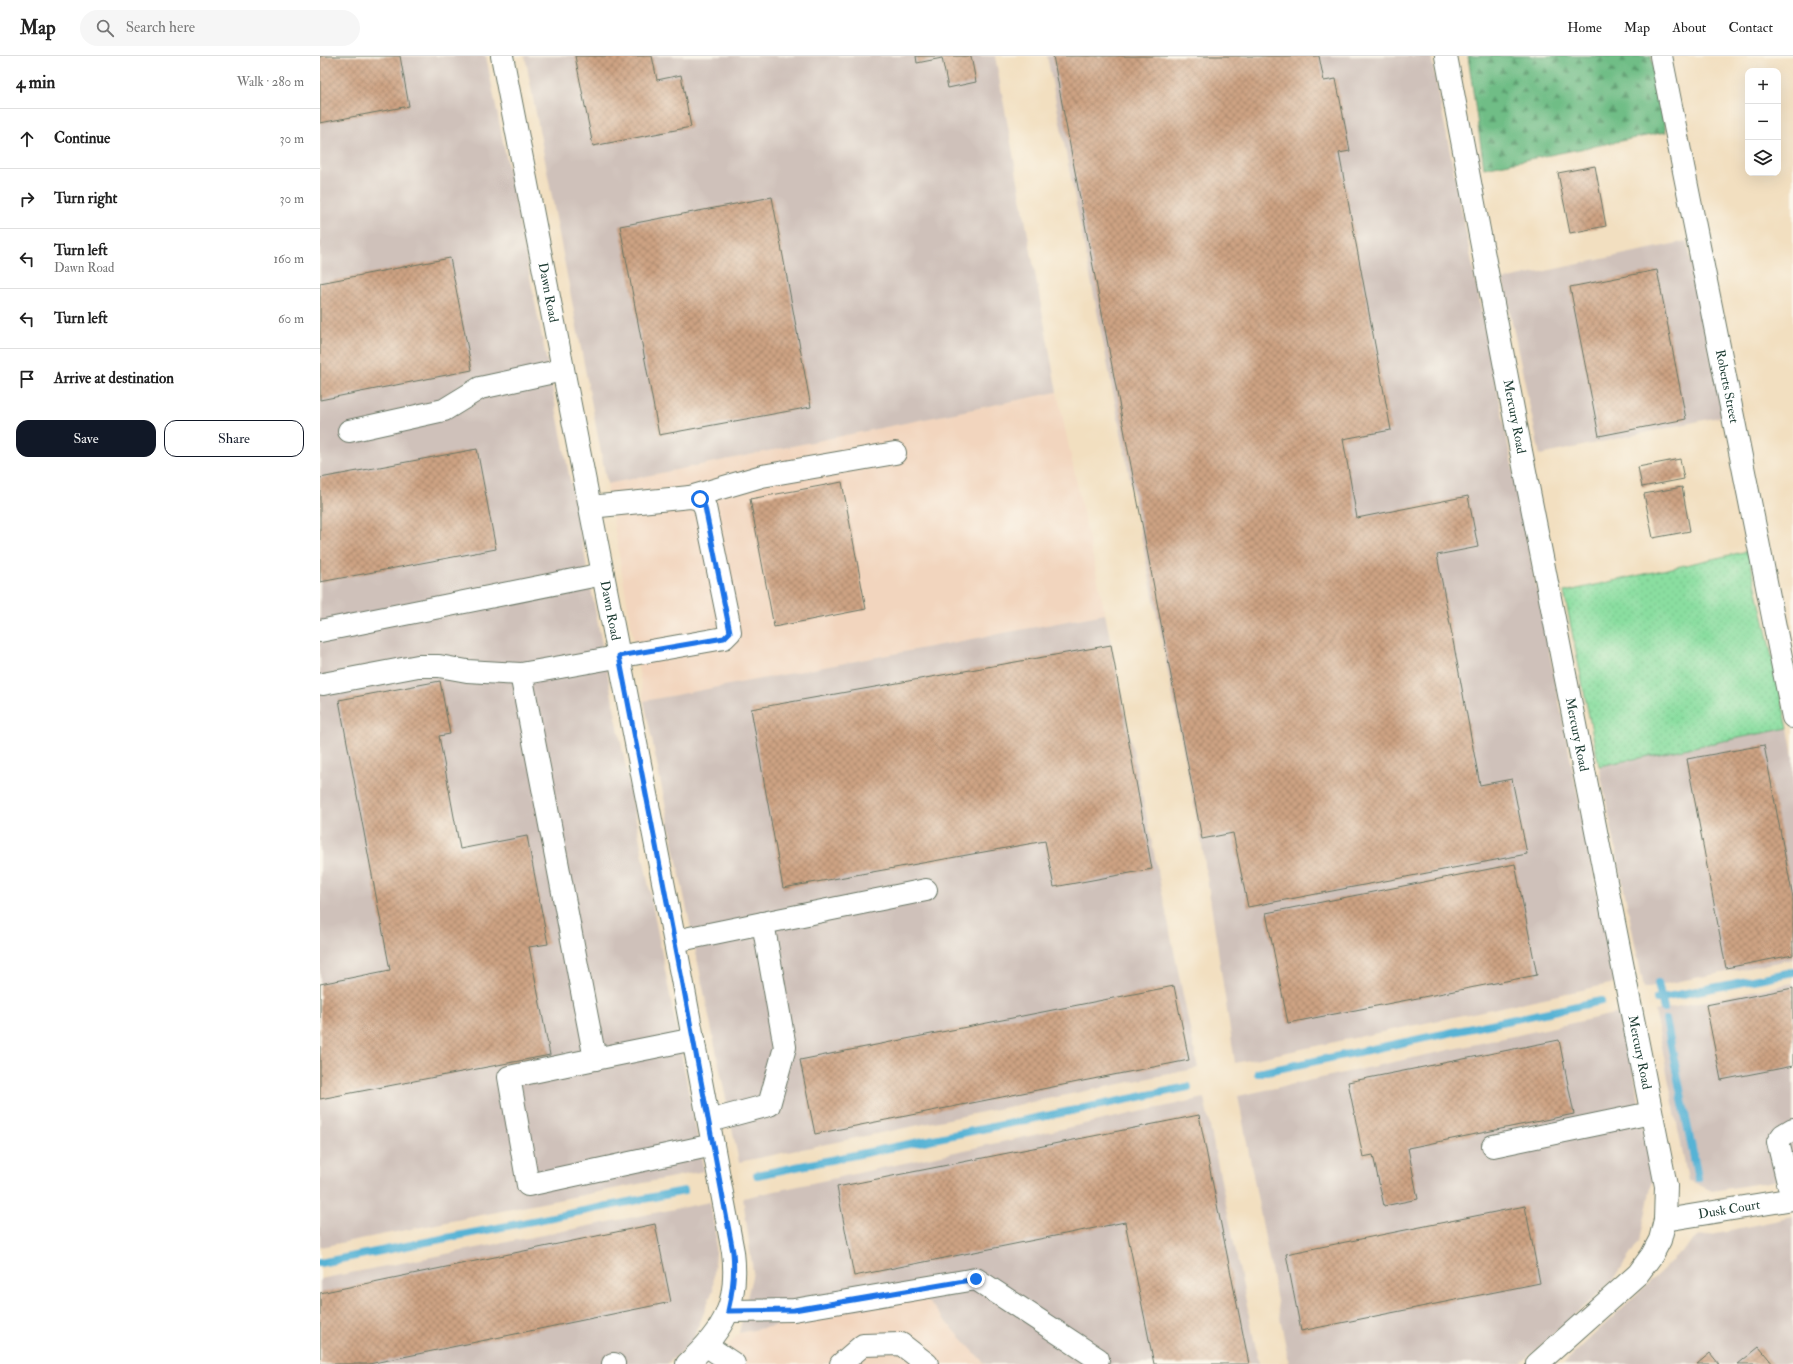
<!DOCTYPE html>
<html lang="en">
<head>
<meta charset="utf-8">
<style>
	:root { --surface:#fff; --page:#f6f6f6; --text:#222; --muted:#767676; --line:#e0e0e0; --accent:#111827 }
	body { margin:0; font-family:"IM FELL Double Pica",serif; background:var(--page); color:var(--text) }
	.controls { position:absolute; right:12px; top:12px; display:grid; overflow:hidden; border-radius:8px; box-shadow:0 4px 16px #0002 }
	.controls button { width:36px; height:36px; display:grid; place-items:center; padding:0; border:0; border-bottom:1px solid var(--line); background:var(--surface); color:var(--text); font:20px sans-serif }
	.stop { position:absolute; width:12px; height:12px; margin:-9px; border:3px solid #1a73e8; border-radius:50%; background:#fff }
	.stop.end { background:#1a73e8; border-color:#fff; box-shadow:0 1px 4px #0008 }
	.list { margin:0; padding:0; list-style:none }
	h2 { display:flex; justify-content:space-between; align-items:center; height:52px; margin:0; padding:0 16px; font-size:17px }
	h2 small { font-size:13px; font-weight:400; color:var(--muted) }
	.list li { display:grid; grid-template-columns:26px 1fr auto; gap:12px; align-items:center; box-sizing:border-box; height:60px; padding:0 16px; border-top:1px solid var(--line) }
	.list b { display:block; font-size:15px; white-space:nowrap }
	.list p { margin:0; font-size:13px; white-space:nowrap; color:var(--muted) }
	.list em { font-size:13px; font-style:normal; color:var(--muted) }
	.actions { display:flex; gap:8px; padding:12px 16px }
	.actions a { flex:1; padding:9px 0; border:1px solid var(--accent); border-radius:12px; text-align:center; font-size:14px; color:var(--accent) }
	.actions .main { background:var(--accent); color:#fff }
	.icon { flex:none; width:22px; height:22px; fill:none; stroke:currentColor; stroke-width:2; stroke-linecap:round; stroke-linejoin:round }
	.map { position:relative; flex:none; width:1473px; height:1308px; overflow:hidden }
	header { display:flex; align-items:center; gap:24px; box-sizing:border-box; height:56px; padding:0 20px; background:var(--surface); border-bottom:1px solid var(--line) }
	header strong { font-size:19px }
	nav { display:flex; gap:22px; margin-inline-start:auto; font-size:14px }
	.search { width:280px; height:36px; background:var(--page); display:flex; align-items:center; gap:10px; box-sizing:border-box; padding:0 14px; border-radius:22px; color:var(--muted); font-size:15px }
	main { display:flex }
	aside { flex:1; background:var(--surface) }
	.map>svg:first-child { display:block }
</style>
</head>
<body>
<header>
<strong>Map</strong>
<div class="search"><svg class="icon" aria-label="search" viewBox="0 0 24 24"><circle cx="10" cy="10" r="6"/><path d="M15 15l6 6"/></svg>Search here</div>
<nav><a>Home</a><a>Map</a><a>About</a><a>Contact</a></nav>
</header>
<main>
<aside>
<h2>4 min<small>Walk · 280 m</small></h2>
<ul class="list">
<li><svg class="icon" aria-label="ahead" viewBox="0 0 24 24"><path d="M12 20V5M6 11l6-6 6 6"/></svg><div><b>Continue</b></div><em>30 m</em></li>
<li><svg class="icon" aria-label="right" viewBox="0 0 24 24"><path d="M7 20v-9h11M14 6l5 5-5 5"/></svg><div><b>Turn right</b></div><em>30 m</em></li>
<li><svg class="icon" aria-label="left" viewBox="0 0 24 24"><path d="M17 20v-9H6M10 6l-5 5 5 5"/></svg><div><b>Turn left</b><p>Dawn Road</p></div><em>160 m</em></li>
<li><svg class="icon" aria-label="left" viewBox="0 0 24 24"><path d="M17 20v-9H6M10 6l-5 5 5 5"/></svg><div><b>Turn left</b></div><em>60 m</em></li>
<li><svg class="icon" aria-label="arrive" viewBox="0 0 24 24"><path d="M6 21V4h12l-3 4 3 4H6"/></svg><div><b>Arrive at destination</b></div></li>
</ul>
<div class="actions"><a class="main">Save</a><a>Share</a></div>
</aside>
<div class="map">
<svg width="1473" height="1308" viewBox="0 0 1473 1308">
	<defs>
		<pattern id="grass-dots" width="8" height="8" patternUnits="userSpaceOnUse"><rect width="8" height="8" fill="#8adea0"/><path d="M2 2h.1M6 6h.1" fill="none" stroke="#77bf8a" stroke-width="1.8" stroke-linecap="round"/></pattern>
		<pattern id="forest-firs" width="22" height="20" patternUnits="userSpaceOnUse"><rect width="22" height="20" fill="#6fbd86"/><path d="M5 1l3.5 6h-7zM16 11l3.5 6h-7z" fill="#5b9b6e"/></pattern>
		<pattern id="building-cross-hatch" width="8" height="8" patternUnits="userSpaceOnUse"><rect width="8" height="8" fill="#cea383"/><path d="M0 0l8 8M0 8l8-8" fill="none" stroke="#a7866c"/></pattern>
	</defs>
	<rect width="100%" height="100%" fill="#fbf7ec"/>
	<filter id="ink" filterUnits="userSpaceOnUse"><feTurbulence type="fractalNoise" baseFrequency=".025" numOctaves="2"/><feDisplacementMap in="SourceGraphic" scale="8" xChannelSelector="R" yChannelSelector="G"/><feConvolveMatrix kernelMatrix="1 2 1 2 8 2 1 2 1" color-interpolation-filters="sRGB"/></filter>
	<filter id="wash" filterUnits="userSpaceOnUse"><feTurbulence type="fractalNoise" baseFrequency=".012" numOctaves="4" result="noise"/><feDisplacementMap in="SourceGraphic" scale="16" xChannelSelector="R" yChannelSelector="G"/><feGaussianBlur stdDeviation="0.9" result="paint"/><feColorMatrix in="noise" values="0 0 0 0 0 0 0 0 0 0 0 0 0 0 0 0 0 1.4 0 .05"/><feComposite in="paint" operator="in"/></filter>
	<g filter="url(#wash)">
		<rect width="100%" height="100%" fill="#f2dfc0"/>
		<path fill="#f2d5be" d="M 737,336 L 785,558 L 324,645 L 287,428 Z
			M 603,1240 L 665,1308 L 393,1308 L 419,1277 Z"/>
		<path fill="#cfc1ba" d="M 0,0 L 166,0 L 240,372 L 384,1115 L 0,1191 Z
			M 205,0 L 675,0 L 737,336 L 287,428 Z
			M 727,0 L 1111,0 L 1295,927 L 915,1007 L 882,789 Z
			M 1367,185 L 1403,360 L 1220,399 L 1183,224 Z
			M 785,558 L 878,1012 L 419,1106 L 324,645 Z
			M 1468,672 L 1473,700 L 1473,903 L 1324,932 L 1279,710 Z
			M 1473,927 L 1473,1122 L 1392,1135 L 1368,1124 L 1335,955 Z
			M 1303,956 L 1333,1122 L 1320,1184 L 1293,1224 L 1200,1308 L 969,1308 L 918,1040 Z
			M 884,1042 L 939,1308 L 665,1308 L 603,1240 L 419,1277 L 433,1216 L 423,1142 Z
			M 390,1146 L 396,1180 L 393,1234 L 372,1286 L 347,1308 L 0,1308 L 0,1223 Z
			M 1473,1161 L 1473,1308 L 1243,1308 L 1377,1181 Z"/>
		<path fill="url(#grass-dots)" stroke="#548e6a" d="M 1428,495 L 1468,672 L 1279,710 L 1244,536 Z"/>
		<path fill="url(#forest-firs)" stroke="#477d5d" d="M 1148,0 L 1331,0 L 1346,76 L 1164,112 Z"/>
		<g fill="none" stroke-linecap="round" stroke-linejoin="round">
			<path stroke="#57b3d5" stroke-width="8" d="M 1338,927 L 1344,953
				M 1337,943 L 1473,916
				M 1346,964 L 1378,1122
				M 938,1017 L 1281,945
				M 437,1119 L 868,1031
				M 0,1207 L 364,1135"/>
		</g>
		<g id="blocks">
			<path fill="url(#building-cross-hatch)" d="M 0,0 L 80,0 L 89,50 L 0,67 Z
				M 255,0 L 332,0 L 337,24 L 361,19 L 371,71 L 273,90 Z
				M 596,0 L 651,0 L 656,26 L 628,32 L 622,2 L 597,7 Z
				M 733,0 L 999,0 L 1004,25 L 1016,23 L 1030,95 L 1019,97 L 1071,374 L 1023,383 L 1037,462 L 1148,440 L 1158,491 L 1117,499 L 1160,729 L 1192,723 L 1207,798 L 928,851 L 913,777 L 882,783 Z
				M 1275,110 L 1286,170 L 1250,177 L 1238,117 Z
				M 452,141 L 491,351 L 339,379 L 300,170 Z
				M 130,202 L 152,314 L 0,344 L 0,227 Z
				M 1337,214 L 1366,363 L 1279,380 L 1250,231 Z
				M 157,393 L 176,493 L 0,526 L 0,422 Z
				M 1360,403 L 1364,423 L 1322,431 L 1318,411 Z
				M 522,426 L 546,553 L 454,571 L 430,443 Z
				M 1362,431 L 1370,475 L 1333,482 L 1324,438 Z
				M 791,589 L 832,813 L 734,831 L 725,785 L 463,832 L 431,653 Z
				M 120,625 L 130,678 L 119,680 L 140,793 L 207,780 L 228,888 L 209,891 L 230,999 L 0,1043 L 0,928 L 70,914 L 19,644 Z
				M 1444,689 L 1473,842 L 1473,899 L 1406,912 L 1367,703 Z
				M 1195,808 L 1217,919 L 968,967 L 946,857 Z
				M 854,930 L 869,1004 L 495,1078 L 480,1004 Z
				M 1473,932 L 1473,1010 L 1401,1024 L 1386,949 Z
				M 1239,984 L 1254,1058 L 1088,1092 L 1098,1143 L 1064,1150 L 1053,1099 L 1043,1101 L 1028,1026 Z
				M 879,1059 L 929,1308 L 834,1308 L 805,1166 L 534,1220 L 517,1131 Z
				M 1205,1150 L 1220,1227 L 981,1275 L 966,1198 Z
				M 335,1168 L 351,1246 L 49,1308 L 0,1308 L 0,1237 Z
				M 1439,1291 L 1453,1308 L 1418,1308 Z
				M 1390,1297 L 1399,1308 L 1377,1308 Z"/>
		</g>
	</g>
	<g filter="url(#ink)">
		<use href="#blocks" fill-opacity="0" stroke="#697665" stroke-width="1"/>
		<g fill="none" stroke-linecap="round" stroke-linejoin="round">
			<defs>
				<g id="minor">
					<path id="s1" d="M 182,0 L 361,918 L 413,1196 C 419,1248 404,1274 367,1308"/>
					<path id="s2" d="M 1126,0 L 1200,390 L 1346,1130 L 1345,1164 L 1340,1184 L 1332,1199 L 1318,1218 L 1217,1308"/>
					<path id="s3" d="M 1341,0 L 1473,661"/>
					<path d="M 29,375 L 124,354 L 160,332 L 243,314"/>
					<path d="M 370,441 L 442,420 L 575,397"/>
					<path d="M 270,451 L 370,441 L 380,443 L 385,451 L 408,563 L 410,576 L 404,582 L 201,618 L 275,1003 L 374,983"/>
					<path d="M 0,575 L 283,518"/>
					<path d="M 3,628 L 98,610 L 119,610 L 147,615 L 201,618"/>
					<path d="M 443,867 L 606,834"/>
					<path d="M 355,885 L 443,867 L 465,991 L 449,1049 L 389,1065"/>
					<path d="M 275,1003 L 189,1021 L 208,1129 L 393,1089"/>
					<path d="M 1173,1090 L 1331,1057"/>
					<path d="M 1472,1143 L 1458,1086 L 1463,1079 L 1473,1073"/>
					<path id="s4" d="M 1345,1164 L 1473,1143"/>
					<path d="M 408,1255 L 474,1254 L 656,1223 L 778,1303"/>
					<path d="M 387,1290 L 414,1308"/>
					<path d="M 293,1308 L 294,1308"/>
					<path d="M 521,1308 L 543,1289 L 581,1288 L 607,1308"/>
				</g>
			</defs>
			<use href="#minor" stroke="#697665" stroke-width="24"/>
			<use href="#minor" stroke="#fff" stroke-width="22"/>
		</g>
	</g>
	<g fill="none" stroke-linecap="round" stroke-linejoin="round" filter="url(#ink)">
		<path stroke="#1a73e8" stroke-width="5" d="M 380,443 L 385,451 L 410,576 L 404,582 L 299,600 L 361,918 L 413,1196 C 415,1217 413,1234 408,1255 L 474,1254 L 656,1223"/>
	</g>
	<g text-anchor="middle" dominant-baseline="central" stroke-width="4" stroke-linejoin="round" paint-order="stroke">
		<g font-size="13" fill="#1f3d34" stroke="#fbf7ec">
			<text stroke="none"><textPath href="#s1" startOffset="241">Dawn Road</textPath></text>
			<text stroke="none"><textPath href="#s3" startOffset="337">Roberts Street</textPath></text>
			<text stroke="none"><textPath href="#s2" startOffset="367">Mercury Road</textPath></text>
			<text stroke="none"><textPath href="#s1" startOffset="565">Dawn Road</textPath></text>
			<text stroke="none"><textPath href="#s2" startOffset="691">Mercury Road</textPath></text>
			<text stroke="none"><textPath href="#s2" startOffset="1015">Mercury Road</textPath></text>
			<text stroke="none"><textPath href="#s4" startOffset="65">Dusk Court</textPath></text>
		</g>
	</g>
</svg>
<div class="controls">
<button>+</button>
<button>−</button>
<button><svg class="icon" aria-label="layers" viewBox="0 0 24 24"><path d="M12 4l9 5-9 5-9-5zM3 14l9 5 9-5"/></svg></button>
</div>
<div class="stop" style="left:380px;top:443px"></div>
<div class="stop end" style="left:656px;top:1223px"></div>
</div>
</main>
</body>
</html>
